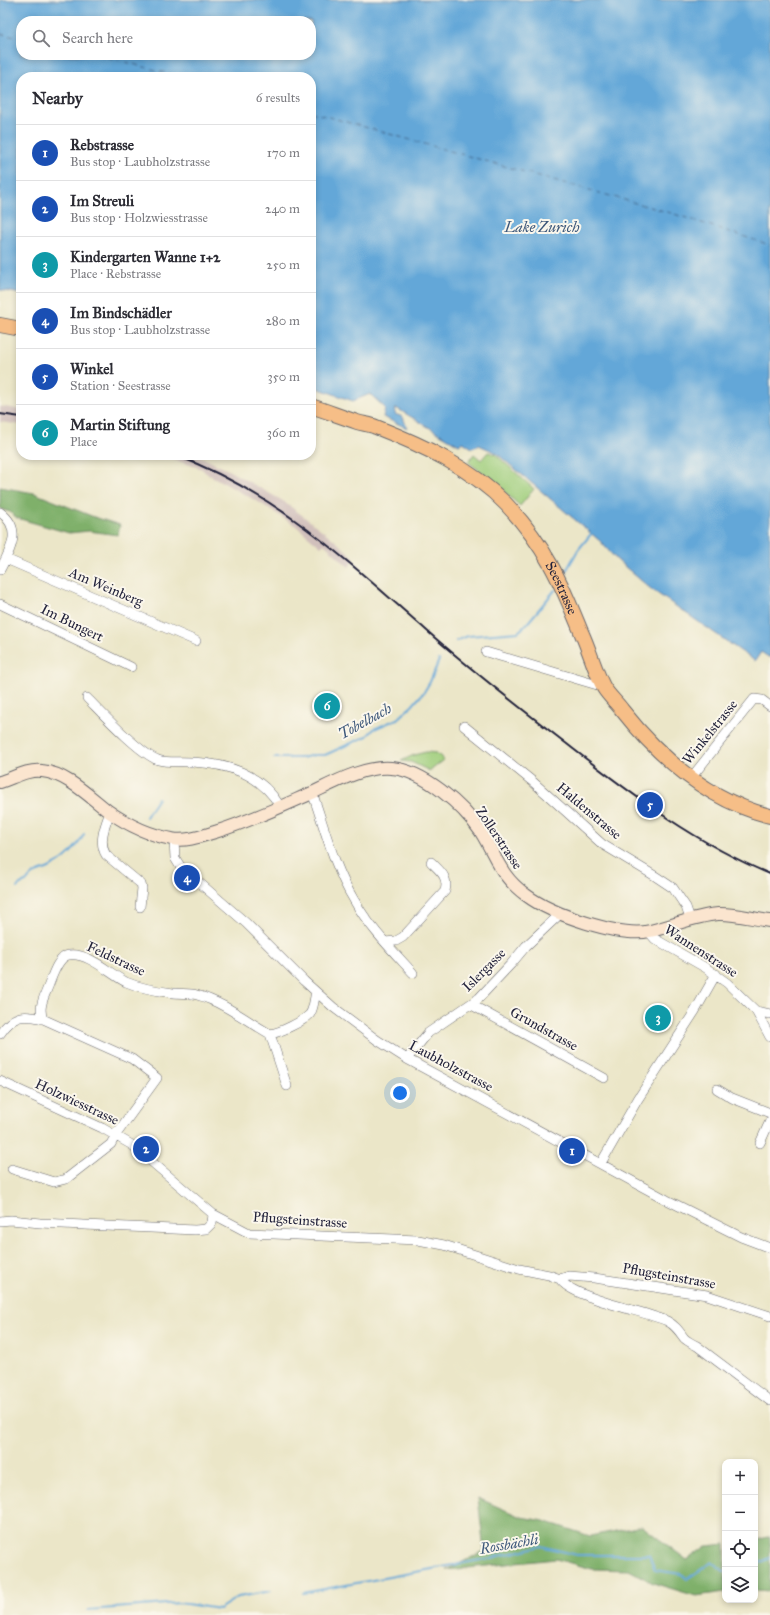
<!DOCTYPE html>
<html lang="en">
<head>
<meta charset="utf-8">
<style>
	:root { --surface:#fff; --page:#f7f7f7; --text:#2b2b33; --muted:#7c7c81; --line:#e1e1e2; --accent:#db2777 }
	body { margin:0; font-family:"IM FELL Great Primer",serif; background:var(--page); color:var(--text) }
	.controls { position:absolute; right:12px; bottom:12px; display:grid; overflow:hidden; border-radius:8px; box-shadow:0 2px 6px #0003 }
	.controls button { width:36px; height:36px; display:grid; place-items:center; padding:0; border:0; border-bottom:1px solid var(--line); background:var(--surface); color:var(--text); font:20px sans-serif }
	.you { position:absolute; left:400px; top:1093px; width:14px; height:14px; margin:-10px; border:3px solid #fff; border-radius:50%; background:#1a73e8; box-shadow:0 0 0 6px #1a73e833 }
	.badge { display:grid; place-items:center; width:26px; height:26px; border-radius:50%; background:var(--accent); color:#fff; font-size:13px; font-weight:700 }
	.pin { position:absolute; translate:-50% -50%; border:2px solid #fff; box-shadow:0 1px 4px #0006 }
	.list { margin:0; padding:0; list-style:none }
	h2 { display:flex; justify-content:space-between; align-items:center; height:52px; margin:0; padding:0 16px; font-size:17px }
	h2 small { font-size:13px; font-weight:400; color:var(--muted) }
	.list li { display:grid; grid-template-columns:26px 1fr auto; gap:12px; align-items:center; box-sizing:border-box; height:56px; padding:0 16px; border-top:1px solid var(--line) }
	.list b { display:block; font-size:15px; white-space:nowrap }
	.list p { margin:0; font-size:13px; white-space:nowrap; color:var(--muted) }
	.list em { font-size:13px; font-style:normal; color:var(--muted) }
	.icon { flex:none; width:22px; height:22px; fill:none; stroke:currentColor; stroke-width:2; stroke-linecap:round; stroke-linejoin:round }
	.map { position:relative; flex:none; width:770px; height:1615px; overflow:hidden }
	.search { position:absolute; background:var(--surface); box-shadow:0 2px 6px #0003; left:16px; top:16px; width:300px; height:44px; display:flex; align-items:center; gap:10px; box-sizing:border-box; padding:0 14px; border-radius:16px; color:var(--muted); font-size:15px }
	.panel { position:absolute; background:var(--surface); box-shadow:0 2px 6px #0003; left:16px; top:72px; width:300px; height:388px; border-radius:16px }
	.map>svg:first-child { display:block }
</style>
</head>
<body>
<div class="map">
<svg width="770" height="1615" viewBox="0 0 770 1615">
	<rect width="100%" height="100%" fill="#fbf7ec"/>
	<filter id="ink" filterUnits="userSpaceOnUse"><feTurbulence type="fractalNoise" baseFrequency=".025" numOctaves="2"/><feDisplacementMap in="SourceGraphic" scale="8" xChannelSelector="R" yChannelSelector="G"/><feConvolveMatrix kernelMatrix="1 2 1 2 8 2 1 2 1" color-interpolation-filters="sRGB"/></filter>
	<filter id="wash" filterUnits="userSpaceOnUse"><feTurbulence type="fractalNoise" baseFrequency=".012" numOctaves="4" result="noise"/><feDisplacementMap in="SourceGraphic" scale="16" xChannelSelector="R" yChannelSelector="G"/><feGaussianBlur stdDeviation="0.9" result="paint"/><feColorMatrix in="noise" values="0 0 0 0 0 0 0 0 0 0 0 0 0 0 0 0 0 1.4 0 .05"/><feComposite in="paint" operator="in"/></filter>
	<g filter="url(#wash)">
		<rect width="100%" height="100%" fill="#ebe6c8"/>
		<path fill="#d1c0bc" d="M 0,406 L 21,410 L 21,425 L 0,422 Z
			M 161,455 L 197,455 L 226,469 L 283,501 L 327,534 L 355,558 L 349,567 L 324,544 L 321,547 L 296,526 L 260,503 L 206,473 L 202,469 Z"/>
		<path fill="#9fcd7a" stroke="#60785a" d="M 488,452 L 495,454 L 534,489 L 520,506 L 488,477 L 468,462 L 474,454 L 481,460 Z
			M 426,752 L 437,753 L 444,760 L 430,771 L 411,762 L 401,761 L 414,755 Z"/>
		<path fill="#7fb06a" stroke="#506952" d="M 0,487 L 34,493 L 94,517 L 120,525 L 118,535 L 89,531 L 69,533 L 17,518 L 10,512 L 0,509 Z
			M 478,1498 L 521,1517 L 544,1521 L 590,1536 L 642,1526 L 687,1560 L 706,1546 L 725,1544 L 725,1592 L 696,1596 L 653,1583 L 629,1570 L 592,1569 L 556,1559 L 447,1570 L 484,1551 Z
			M 770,1536 L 770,1591 L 755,1590 L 755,1541 Z"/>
		<path fill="#64a7d8" stroke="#43648a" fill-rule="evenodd" d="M 0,0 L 770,0 L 770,658 L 761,652 L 755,661 L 651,589 L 616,559 L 600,541 L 495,452 L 479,445 L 472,448 L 463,442 L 459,445 L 396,408 L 395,414 L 403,417 L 407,428 L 383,417 L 385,408 L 370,394 L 353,401 L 311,386 L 311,77 L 21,77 L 21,294 L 0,290 ZM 21,21 L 311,21 L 311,55 L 21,55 Z"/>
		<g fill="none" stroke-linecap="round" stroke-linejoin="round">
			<path stroke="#64a7d8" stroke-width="2" d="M 566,571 L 578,550 L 591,534
				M 456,641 L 468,636 L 518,632 L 525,626 L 555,590
				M 274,758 L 302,758 L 314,755 L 325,755 L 367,736 L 374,729 L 397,719 L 412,706 L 424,692 L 430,682 L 439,660
				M 146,817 L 158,798
				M 17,888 L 20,884 L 26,882 C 34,871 38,873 49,868 C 64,861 77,848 84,834
				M 755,1565 L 770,1558
				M 303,1593 L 491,1558 L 541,1546 L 577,1555 L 649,1555 L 655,1570 L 681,1574 L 687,1579 L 712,1562 L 725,1572
				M 88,1610 L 180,1603 L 219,1609 L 238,1597 L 271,1591"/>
			<path stroke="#3c577a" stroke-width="1" stroke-dasharray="5 4" stroke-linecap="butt" d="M 0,34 L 21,38
				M 99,55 L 182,77
				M 311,112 L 671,213 L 770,245"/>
		</g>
	</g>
	<g filter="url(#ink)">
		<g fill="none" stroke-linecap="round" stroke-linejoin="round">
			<defs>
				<path id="street" d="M 0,512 C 23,529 11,549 0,570
					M 6,559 L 196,641
					M 0,604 L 131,667
					M 486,652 L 604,687
					M 87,698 C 103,714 139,753 158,760 C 168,763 181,761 192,762 C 228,764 260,773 280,806
					M 464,726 L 532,781 L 602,844 L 655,876 L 673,888 L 686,907 L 690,919
					M 691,778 L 754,699 L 762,700 L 770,706
					M 312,792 C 325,829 334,867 354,900 C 369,927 392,950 413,973
					M 110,812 C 105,826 98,842 106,855 L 141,884 L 142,888 L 140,907
					M 174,840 L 175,858 L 180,866 L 246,923 L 304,981 L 333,1007 L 377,1040 L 407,1059 L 667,1200 L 741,1237 L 770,1248
					M 648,931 L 655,939 L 706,968 L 727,983 L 756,1011 L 770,1037
					M 385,942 L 396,941 L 403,937 L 445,891 C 449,877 440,871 431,862
					M 470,1004 L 604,1078
					M 756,1011 L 770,1014
					M 43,1019 C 38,1008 44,997 48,987 C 52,977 58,956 69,955 C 88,952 110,974 126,982 C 140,988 157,991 173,993 C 181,994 190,993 197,995 C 223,1002 247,1021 270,1034
					M 0,1034 C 13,1015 22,1014 43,1019 L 132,1059 L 157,1078 L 115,1136 L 111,1144 L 66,1179 L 54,1182 L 12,1169
					M 270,1034 C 279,1033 304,1021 310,1014 C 314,1008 314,999 316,992
					M 270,1034 L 287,1086
					M 407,1059 L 428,1033 L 479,998 L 511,964 L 526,946 L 560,914
					M 0,1081 L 102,1128 L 132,1145 L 213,1214 L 249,1233 L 418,1240 L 444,1245 L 519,1269 L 549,1275 L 560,1279 L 569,1276 L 594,1278 L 707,1295 L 770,1316
					M 717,1089 L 732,1098 L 770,1113
					M 760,1143 L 770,1121
					M 601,1163 L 638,1099 L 695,1011 L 716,974
					M 0,1221 L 11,1220 L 40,1223 L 195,1230 L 206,1229 L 212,1223 L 213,1214
					M 560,1279 C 571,1298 645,1311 667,1321 C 675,1325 679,1331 684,1338 C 687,1341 693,1344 697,1346 L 770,1401"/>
				<path id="secondary" d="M 0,782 C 13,778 28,769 42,771 C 66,773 90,797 108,811 C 128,825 149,835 172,839 C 186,842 202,836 215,832 C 248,822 280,807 312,793 C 335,782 364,766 391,768 C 423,770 463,805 481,832 C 497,858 500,876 526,895 C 551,914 620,938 650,931 C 673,926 694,916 718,914 C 733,913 754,919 770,921"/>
				<g id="primary">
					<path d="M 0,325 L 21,329"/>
					<path id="s1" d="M 311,406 C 326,411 342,417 357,422 C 363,424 370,424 376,427 C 422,445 470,467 506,504 C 545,545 561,582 582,634 C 589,649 596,674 604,688 C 609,696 617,703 622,710 C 660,758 710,801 770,816"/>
				</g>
			</defs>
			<use href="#street" stroke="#68676c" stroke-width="10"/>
			<use href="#secondary" stroke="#68676c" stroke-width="14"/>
			<use href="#primary" stroke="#68676c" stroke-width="16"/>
			<use href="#street" stroke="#fff" stroke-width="9"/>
			<use href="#secondary" stroke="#fbe5cf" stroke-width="12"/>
			<use href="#primary" stroke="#f6be87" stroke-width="14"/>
			<path stroke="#22223b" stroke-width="2" d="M 0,414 L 21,417
				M 175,455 C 277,493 346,560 426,630 C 473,672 523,710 572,748 C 634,796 697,844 770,874"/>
		</g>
	</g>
	<g text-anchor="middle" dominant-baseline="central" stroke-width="4" stroke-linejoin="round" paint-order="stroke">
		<g font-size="14" fill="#22223b" stroke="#fbf7ec">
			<text transform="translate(106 587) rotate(23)">Am Weinberg</text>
			<text stroke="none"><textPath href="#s1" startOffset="322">Seestrasse</textPath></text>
			<text transform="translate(72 623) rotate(26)">Im Bungert</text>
			<text transform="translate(710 732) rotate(-51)">Winkelstrasse</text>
			<text transform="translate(589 811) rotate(40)">Haldenstrasse</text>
			<text transform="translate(499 838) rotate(56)">Zollerstrasse</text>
			<text transform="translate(701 951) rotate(33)">Wannenstrasse</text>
			<text transform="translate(116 959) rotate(25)">Feldstrasse</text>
			<text transform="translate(484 970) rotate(-45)">Islergasse</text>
			<text transform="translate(544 1029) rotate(29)">Grundstrasse</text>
			<text transform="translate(451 1066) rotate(28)">Laubholzstrasse</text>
			<text transform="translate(77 1102) rotate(25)">Holzwiesstrasse</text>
			<text transform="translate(300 1220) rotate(4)">Pflugsteinstrasse</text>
			<text transform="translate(669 1276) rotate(10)">Pflugsteinstrasse</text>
		</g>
		<g font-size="15" font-style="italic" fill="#3c577a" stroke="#fbf7ec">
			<text x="542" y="227">Lake Zurich</text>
			<text transform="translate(365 721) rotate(-29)">Tobelbach</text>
			<text transform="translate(509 1544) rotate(-10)">Rossbächli</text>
		</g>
	</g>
</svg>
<div class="controls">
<button>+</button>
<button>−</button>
<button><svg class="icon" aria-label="locate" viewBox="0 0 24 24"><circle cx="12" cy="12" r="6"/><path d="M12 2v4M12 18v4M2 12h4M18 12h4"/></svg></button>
<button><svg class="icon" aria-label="layers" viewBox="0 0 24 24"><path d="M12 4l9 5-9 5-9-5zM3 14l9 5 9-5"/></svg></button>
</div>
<div class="you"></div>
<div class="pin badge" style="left:572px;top:1151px;background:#1a4fb4">1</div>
<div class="pin badge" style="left:146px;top:1149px;background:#1a4fb4">2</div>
<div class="pin badge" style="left:658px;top:1018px;background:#0f9aa8">3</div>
<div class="pin badge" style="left:187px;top:878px;background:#1a4fb4">4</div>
<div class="pin badge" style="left:650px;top:805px;background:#1a4fb4">5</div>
<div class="pin badge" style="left:327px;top:706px;background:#0f9aa8">6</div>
<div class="search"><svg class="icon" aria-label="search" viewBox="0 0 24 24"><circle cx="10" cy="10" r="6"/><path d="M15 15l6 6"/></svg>Search here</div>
<section class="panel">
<h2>Nearby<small>6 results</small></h2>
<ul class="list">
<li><span class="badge" style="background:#1a4fb4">1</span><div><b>Rebstrasse</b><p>Bus stop · Laubholzstrasse</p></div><em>170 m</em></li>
<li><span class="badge" style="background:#1a4fb4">2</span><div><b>Im Streuli</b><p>Bus stop · Holzwiesstrasse</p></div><em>240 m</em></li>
<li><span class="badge" style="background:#0f9aa8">3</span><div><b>Kindergarten Wanne 1+2</b><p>Place · Rebstrasse</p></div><em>250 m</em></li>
<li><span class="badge" style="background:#1a4fb4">4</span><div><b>Im Bindschädler</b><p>Bus stop · Laubholzstrasse</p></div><em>280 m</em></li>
<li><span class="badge" style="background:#1a4fb4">5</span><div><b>Winkel</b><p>Station · Seestrasse</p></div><em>350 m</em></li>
<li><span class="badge" style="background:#0f9aa8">6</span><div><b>Martin Stiftung</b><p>Place</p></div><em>360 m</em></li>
</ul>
</section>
</div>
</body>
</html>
